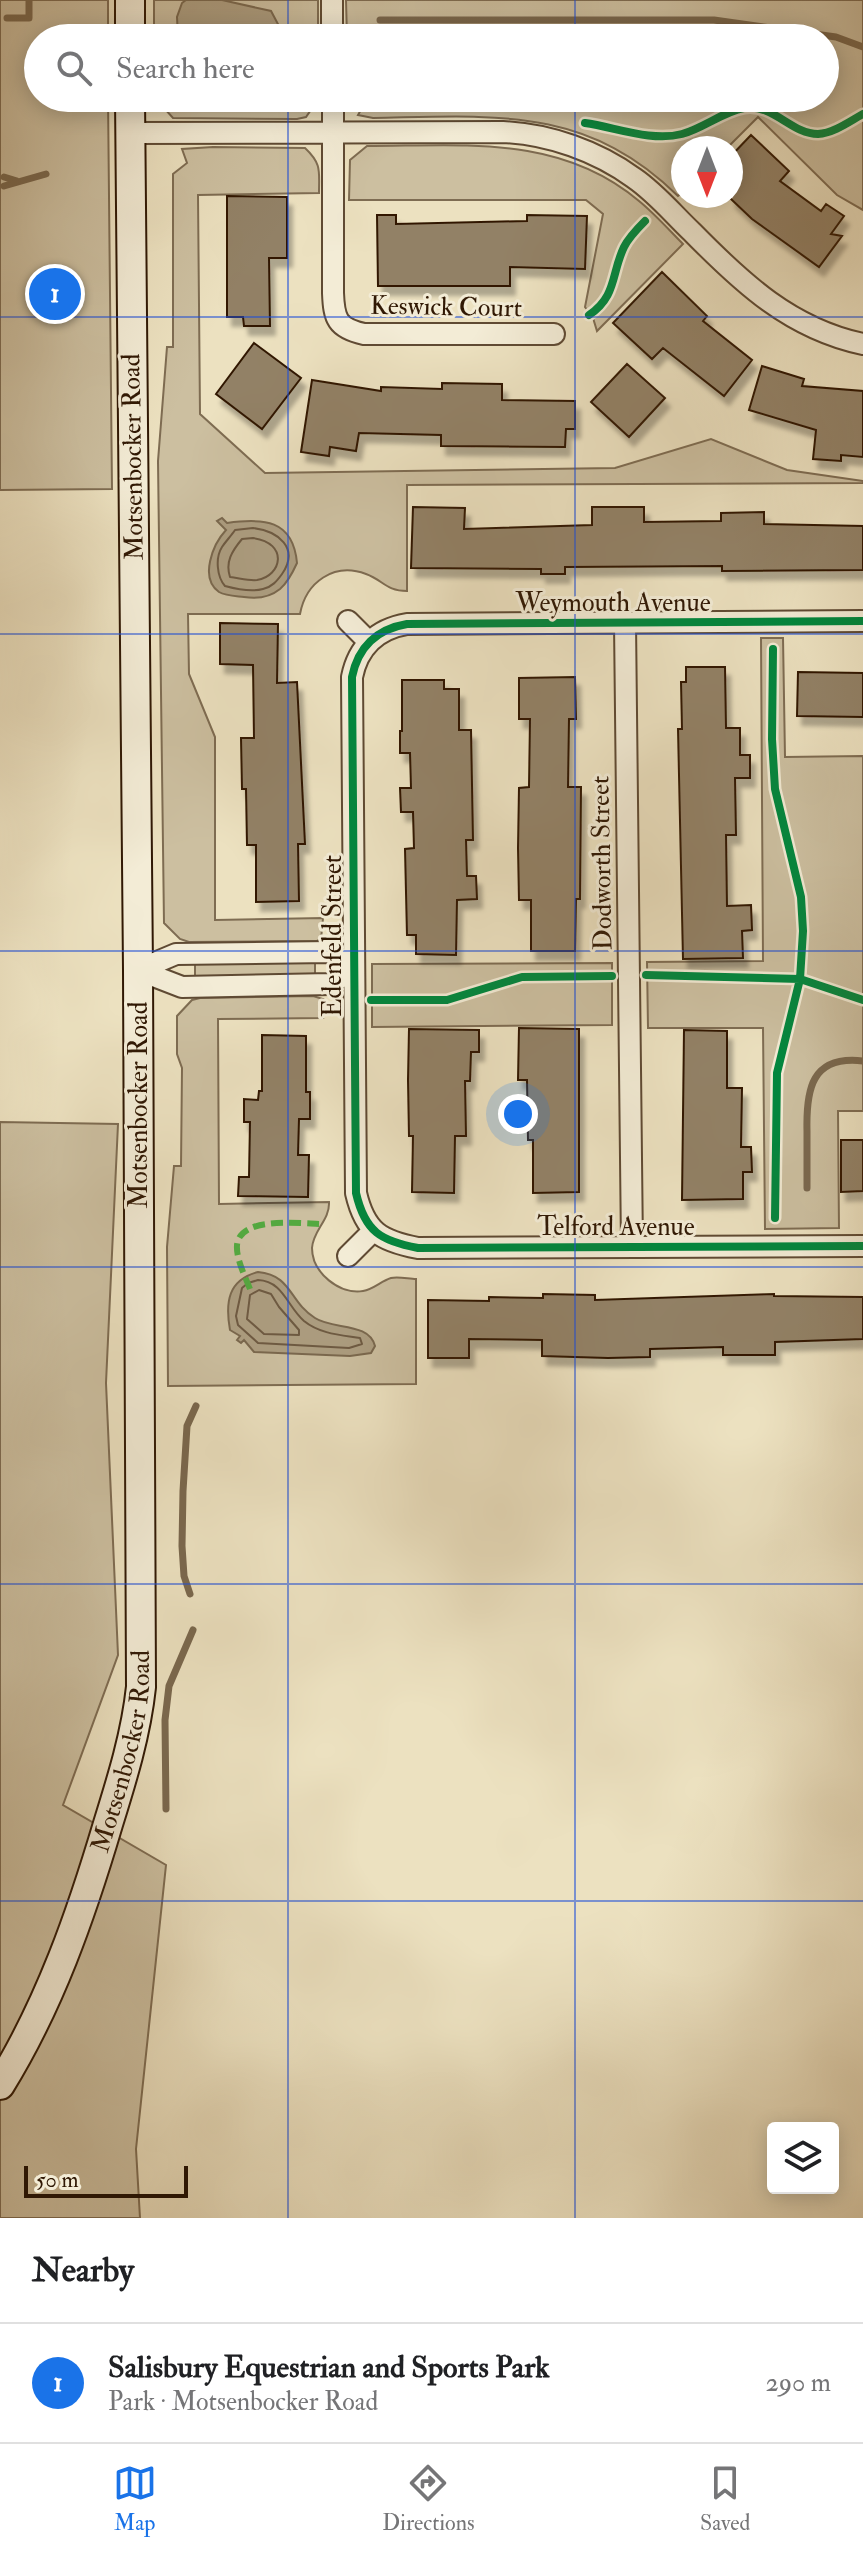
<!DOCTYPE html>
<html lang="en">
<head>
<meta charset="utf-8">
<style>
	:root { --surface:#fff; --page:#f6f6f6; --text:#202124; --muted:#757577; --line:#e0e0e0; --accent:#1a73e8 }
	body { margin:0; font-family:"IM FELL Double Pica",serif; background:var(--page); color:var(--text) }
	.controls { position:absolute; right:24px; bottom:24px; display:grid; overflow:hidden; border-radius:8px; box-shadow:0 4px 20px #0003 }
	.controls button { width:72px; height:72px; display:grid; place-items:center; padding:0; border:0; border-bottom:2px solid var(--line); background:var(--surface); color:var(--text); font:40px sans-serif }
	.compass { position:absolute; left:671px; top:136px; width:72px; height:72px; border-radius:50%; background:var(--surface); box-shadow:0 4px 20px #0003; rotate:180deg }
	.scale { position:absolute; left:24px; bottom:20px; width:164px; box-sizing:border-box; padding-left:8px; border:4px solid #301804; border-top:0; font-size:22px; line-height:28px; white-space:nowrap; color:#301804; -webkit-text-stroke:6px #f3ecd6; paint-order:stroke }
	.you { position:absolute; left:518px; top:1114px; width:28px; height:28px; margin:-20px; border:6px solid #fff; border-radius:50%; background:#1a73e8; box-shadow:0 0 0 12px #1a73e833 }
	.badge { display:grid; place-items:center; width:52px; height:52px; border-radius:50%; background:var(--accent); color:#fff; font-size:26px; font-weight:700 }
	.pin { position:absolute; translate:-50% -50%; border:4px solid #fff; box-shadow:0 2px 8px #0006 }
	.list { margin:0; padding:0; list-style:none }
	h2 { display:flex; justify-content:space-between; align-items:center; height:104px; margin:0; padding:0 32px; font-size:34px }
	h2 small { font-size:26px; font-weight:400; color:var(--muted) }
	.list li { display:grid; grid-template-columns:52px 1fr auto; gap:24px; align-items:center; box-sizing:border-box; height:120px; padding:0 32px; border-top:2px solid var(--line) }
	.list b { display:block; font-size:30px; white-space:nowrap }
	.list p { margin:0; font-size:26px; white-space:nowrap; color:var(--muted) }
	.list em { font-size:26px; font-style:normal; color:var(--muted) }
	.icon { flex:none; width:44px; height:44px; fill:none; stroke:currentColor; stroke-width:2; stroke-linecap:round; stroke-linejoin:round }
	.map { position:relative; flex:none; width:863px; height:2218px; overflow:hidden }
	.search { position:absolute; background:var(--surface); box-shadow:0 4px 20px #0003; left:24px; right:24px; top:24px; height:88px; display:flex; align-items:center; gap:20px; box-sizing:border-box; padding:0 28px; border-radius:44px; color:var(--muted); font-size:30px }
	.sheet { height:224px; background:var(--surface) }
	nav { display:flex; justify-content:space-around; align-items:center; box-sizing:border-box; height:112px; border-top:2px solid var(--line); background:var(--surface); font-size:22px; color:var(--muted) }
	nav a { display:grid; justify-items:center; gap:4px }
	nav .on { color:var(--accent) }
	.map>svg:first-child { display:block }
</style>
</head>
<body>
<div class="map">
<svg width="863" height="2218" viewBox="0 0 863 2218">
	<defs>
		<filter id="shadow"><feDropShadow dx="5" dy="9" stdDeviation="2" flood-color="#0004"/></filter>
	</defs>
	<rect width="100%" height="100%" fill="#ece1c0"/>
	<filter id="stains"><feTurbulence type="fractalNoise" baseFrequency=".0025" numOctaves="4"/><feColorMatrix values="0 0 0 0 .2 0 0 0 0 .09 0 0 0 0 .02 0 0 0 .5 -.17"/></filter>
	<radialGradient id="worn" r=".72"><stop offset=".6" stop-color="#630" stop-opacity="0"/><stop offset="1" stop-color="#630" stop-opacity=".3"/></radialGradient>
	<path fill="#ccbfa0" stroke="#7e6c52" stroke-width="2" d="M 0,0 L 108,0 L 108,38 L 38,38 L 38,98 L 108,98 L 112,489 L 0,490 Z
		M 154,0 L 318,0 L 318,38 L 154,38 Z
		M 346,0 L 863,0 L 863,210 L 837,195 L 758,117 L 727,148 L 683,148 L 683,192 L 678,196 C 586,105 492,116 373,118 L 358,115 L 366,101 L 364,98 L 825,98 L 825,38 L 347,38 Z
		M 155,98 L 319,98 L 306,117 L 297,119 L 173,118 Z
		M 367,146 C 463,146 560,134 639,201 C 655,214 669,230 683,244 L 597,331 L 593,318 L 585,307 L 603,214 L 586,200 L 349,200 L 350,160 Z
		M 213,147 L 305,148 C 322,164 319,171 319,193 L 198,195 L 200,414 L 265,473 L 615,468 L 711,439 L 787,470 L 863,481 L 863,483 L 407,485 L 407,591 C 386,591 383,580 366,574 C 334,562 306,582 300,614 L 188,614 L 189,674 L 215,737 L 215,920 L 323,918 L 321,939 L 317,941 L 189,942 L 180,939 L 164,923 L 158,461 L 167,347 L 173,347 L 173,174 L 187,163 L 182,149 Z
		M 761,638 L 783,638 L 785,757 L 863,756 L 863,1111 L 838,1111 L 839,1228 L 765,1229 L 763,1028 L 648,1028 L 647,962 L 763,961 Z
		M 315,961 L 315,976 L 195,976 L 195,962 Z
		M 612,963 L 612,1025 L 372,1027 L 372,964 Z
		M 313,996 L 323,999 L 319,1005 L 323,1018 L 218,1019 L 219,1204 L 329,1202 C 330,1220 313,1230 312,1248 C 312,1273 340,1295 363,1291 C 374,1289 381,1281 391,1278 C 398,1276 409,1279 416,1279 L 416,1384 L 168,1386 L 167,1247 L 174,1166 L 181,1166 L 182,1068 L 177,1054 L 177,1016 L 192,1000 L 200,998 Z
		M 0,1122 L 118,1124 L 106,1383 L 118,1655 L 63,1805 L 166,1865 L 136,2149 L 140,2218 L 0,2218 Z"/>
	<path fill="#ac9d80" stroke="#7a684e" stroke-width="2" d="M 186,0 L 222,0 L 271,11 L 279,26 L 280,38 L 178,38 L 177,17 L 182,3 Z
		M 222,518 L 227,523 C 263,518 293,519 297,563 C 293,572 288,582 280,589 C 269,598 257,599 244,597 C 236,596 226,596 219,592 C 199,578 213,544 226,530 L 217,521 Z
		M 258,1272 C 292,1275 289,1302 315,1318 C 333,1330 369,1322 375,1346 L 371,1353 L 350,1356 L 254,1352 L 244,1340 L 241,1343 L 237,1340 L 240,1336 L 230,1330 C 225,1302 228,1280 258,1272 Z"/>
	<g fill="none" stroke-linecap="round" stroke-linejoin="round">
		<path stroke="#6e5a42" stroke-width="2" d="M 253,528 C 278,531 300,548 282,574 C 277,581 272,587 263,589 C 252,592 236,589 225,586 C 217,577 215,558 222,547 C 226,541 231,536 235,530 Z
			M 253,538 C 289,543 282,576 257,580 C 249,581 239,578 230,577 C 225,562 232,551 242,539 Z
			M 258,1280 C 283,1281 287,1306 304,1321 C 320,1334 341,1335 360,1338 L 362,1344 L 349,1348 L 258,1343 L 238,1325 L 236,1316 L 242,1288 L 248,1283 Z
			M 259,1290 L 271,1294 L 279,1307 L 299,1330 L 299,1335 L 264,1334 L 247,1319 L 250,1295 Z"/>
		<path stroke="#7a684e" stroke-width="7" d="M 7,18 L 29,18 L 29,0
			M 380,20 L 714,20 L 836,37 L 863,47
			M 4,177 L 17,181
			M 4,186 L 46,174
			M 807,1188 C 807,1169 807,1150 807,1131 C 806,1090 811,1055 863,1061
			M 190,1594 L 184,1576 L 182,1546 L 183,1491 L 187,1426 L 196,1406
			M 166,1809 L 165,1720 L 169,1686 L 193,1630"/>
	</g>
	<path fill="#928166" stroke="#301804" stroke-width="2" filter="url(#shadow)" d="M 751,135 L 789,171 L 780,181 L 821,211 L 826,204 L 844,216 L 831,234 L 842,236 L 819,267 L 752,219 L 731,199 L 731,156 Z
		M 227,196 L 287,197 L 287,258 L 269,258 L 270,326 L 244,326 L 243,317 L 227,317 Z
		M 377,215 L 396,215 L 396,224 L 527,221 L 527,215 L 587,216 L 585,269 L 510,267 L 510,286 L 378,286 Z
		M 662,272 L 707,316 L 703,321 L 752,360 L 724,396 L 663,348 L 652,359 L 613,323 Z
		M 254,343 L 301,378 L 262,429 L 216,394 Z
		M 627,364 L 665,398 L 629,437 L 591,402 Z
		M 762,366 L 804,379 L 802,386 L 863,391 L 863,457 L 841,455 L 841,461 L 813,459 L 816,430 L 749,410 Z
		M 312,380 L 381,391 L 381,387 L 442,389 L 442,383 L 502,384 L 502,400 L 575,401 L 575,429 L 566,429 L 565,447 L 441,446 L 441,435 L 359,433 L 356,451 L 330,447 L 329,456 L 301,452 Z
		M 413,507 L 465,508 L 464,529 L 592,525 L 592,507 L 644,507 L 644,522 L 721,521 L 721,513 L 764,512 L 764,524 L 863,526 L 863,570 L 722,571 L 722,566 L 565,567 L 565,574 L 541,574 L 541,569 L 411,568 Z
		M 220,623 L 278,624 L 277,683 L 297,682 L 305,844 L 298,844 L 299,901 L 256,902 L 256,845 L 247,845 L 246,789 L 242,789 L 241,738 L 254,738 L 253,665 L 220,664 Z
		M 686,667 L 725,667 L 726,728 L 740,728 L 740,755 L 750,755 L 750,778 L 735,778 L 736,835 L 726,835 L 727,906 L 751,905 L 752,930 L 742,931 L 743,958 L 683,959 L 678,729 L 682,729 L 681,682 L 686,682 Z
		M 798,672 L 863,673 L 863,717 L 797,716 Z
		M 575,677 L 576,719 L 569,719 L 568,787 L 581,787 L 580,899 L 576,899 L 575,951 L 531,951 L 531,900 L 519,900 L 518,848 L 519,788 L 529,787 L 530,719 L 519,719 L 519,678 Z
		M 402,680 L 444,680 L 444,689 L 459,689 L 459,730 L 471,730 L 473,840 L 466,840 L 467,876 L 476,876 L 477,899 L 457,900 L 456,955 L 416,954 L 416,935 L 407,935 L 405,849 L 414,848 L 413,812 L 401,812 L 400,788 L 411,788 L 410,753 L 400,753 L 400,731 L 402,731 Z
		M 519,1028 L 579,1029 L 579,1192 L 533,1193 L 533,1140 L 528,1140 L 527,1080 L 518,1080 Z
		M 409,1029 L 479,1030 L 479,1052 L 471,1052 L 470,1081 L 465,1081 L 466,1136 L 455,1136 L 454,1193 L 412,1192 L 413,1136 L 409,1136 L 408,1080 Z
		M 684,1030 L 727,1031 L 727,1088 L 742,1088 L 741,1147 L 751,1147 L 752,1172 L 743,1172 L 743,1199 L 682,1200 Z
		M 262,1035 L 306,1036 L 306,1092 L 310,1092 L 310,1119 L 299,1119 L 298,1155 L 309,1155 L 308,1197 L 238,1196 L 239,1177 L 249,1177 L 250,1122 L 244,1122 L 244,1099 L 258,1100 L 259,1091 L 262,1091 Z
		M 841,1140 L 863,1140 L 863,1191 L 841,1192 Z
		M 543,1294 L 595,1295 L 595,1300 L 774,1294 L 774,1296 L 863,1297 L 863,1339 L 775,1342 L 775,1355 L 723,1355 L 723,1347 L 650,1349 L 650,1357 L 608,1358 L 542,1356 L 542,1340 L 469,1339 L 469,1358 L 428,1358 L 428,1300 L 489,1301 L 489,1297 L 543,1298 Z"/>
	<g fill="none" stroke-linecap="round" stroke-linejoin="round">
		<defs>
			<path id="street" d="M 332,0 L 332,38
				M 333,98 L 333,293 C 334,319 337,328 364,334 L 554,334
				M 130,133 L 503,132 C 549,134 597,151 634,178 C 656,193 673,214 692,232 C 742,283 791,329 863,344
				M 348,621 L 369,642
				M 863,621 L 407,624 C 377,629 358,647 352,677 L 356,1193 C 365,1232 381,1241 418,1248 L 863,1246
				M 625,623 L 632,1247
				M 330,952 L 353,968 L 331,984 L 182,987 L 138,970 L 176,954 Z
				M 348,1256 L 373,1231"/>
			<g id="secondary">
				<path d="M 130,0 L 130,38"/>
				<path id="s1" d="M 0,2085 C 50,2004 81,1915 108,1824 C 122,1779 136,1734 141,1687 L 138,970 L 130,98"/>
			</g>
		</defs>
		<use href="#street" stroke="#5f4a33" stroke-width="24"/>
		<use href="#secondary" stroke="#301804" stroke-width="32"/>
		<use href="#street" stroke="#f3ecd6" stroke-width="20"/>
		<use href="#secondary" stroke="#f3ecd6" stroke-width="28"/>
		<path stroke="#54a940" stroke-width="6" stroke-dasharray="12 6" stroke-linecap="butt" d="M 250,1289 C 245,1276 236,1259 237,1245 C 240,1215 302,1224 324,1224"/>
		<defs>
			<path id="cycleway" d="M 585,123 C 615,127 651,142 682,134 C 704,128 722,112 744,108 C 773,103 791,134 818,134 C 834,133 850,121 863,114
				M 589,315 C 617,296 611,274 624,247 C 629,237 637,229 645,221
				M 863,621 L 407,624 C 377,629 358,647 352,677 L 356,1193 C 365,1232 381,1241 418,1248 L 863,1246
				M 773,649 L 772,739 L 775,789 L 801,897 L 803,931 L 800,979 L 777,1073 L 775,1218
				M 646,975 L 800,979 L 863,1000
				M 371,1000 L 447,1000 L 522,977 L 612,976"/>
		</defs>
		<use href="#cycleway" stroke="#f3ecd6" stroke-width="13"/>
		<use href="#cycleway" stroke="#00873e" stroke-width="8"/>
	</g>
	<path fill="none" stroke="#1d4ed8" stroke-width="2" stroke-opacity="0.55" d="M 288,0 L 288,38M 575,0 L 575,38M 288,98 L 288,2218M 575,98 L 575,2218M 0,317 L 863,317M 0,634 L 863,634M 0,951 L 863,951M 0,1267 L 863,1267M 0,1584 L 863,1584M 0,1901 L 863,1901"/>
	<g text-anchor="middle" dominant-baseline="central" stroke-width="6" stroke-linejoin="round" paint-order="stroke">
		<g font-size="26" fill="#301804" stroke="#f3ecd6">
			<text transform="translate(446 307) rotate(1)">Keswick Court</text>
			<text transform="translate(133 457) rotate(-91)">Motsenbocker Road</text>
			<text x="613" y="603">Weymouth Avenue</text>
			<text transform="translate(602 863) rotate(-91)">Dodworth Street</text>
			<text transform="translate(333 936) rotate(-90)">Edenfeld Street</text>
			<text transform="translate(139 1105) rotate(-90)">Motsenbocker Road</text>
			<text x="616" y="1227">Telford Avenue</text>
			<text stroke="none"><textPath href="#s1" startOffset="358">Motsenbocker Road</textPath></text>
		</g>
	</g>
	<rect width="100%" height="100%" filter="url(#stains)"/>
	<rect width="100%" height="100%" fill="url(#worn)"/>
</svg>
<div class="controls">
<button><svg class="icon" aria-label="layers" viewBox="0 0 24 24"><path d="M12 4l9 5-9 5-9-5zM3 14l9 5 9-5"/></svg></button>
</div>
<svg class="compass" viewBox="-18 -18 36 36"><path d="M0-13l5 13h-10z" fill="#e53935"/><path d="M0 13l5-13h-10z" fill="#757577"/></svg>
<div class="scale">50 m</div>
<div class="you"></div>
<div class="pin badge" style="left:55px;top:294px">1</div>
<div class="search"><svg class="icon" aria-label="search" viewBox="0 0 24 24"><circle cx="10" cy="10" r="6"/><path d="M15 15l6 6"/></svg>Search here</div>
</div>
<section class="sheet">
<h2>Nearby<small></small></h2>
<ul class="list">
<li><span class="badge">1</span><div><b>Salisbury Equestrian and Sports Park</b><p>Park · Motsenbocker Road</p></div><em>290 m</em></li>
</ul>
</section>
<nav>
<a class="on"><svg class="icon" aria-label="map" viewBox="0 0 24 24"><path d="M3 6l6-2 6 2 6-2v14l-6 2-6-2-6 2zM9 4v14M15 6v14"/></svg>Map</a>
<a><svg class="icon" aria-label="directions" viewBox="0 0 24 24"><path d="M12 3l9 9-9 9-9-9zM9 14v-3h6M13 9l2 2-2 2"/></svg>Directions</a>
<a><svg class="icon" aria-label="saved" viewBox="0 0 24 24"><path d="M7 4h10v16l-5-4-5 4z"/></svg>Saved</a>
</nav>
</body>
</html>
